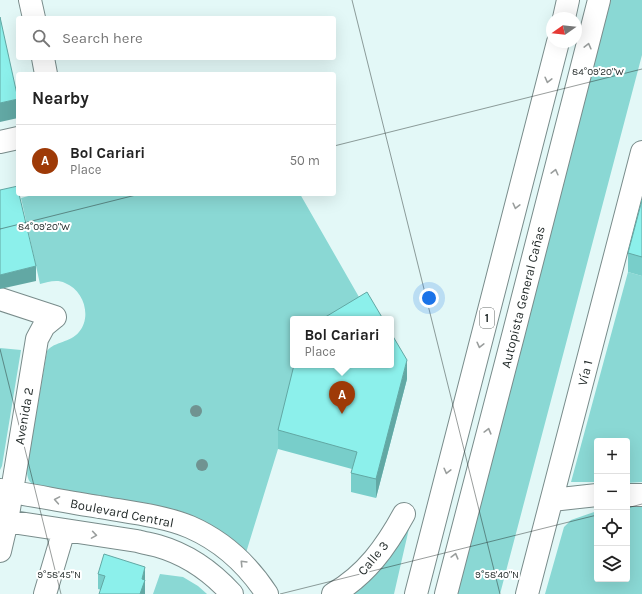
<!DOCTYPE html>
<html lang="en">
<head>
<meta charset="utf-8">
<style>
	:root { --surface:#fff; --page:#f2f2f2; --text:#222; --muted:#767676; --line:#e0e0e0; --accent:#9e3a07 }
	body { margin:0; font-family:Karla,sans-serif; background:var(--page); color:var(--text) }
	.controls { position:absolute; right:12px; bottom:12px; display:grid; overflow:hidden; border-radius:4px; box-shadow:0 4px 16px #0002 }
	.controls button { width:36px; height:36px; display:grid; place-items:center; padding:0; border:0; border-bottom:1px solid var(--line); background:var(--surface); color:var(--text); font:20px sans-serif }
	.compass { position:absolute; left:546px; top:12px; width:36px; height:36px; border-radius:50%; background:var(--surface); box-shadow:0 4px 16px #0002; rotate:256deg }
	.you { position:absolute; left:429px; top:298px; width:14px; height:14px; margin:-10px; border:3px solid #fff; border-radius:50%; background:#1a73e8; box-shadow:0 0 0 6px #1a73e833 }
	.badge { display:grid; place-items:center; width:26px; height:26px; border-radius:50%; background:var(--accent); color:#fff; font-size:13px; font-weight:700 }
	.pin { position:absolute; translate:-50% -33px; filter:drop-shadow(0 1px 2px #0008) }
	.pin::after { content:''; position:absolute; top:21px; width:14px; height:12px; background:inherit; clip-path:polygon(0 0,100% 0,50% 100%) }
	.popup { position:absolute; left:290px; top:316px; width:104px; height:52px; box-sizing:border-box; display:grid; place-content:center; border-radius:4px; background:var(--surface); filter:drop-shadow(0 1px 3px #0005); font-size:13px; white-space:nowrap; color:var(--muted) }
	.popup b { font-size:15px; color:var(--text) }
	.popup::after { content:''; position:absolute; left:50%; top:100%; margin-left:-8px; border:8px solid transparent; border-top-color:var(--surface) }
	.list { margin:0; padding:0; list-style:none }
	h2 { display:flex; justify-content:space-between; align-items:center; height:52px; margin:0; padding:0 16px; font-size:17px }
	h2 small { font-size:13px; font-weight:400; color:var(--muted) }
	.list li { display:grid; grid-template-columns:26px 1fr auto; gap:12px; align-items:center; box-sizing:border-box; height:72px; padding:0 16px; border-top:1px solid var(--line) }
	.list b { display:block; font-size:15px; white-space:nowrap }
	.list p { margin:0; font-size:13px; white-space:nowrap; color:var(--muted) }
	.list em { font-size:13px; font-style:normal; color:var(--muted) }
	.icon { flex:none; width:22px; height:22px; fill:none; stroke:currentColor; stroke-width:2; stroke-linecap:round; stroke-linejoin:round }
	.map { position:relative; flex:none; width:642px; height:594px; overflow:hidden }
	.search { position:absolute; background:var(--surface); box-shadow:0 4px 16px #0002; left:16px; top:16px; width:320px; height:44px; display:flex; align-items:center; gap:10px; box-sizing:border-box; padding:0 14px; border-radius:4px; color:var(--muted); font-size:15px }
	.panel { position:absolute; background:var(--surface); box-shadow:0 4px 16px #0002; left:16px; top:72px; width:320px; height:124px; border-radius:4px }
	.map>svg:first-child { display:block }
</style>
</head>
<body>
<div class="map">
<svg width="642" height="594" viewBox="0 0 642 594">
	<rect width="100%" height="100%" fill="#e3f8f7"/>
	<path fill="#8ad8d4" d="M 611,0 L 642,0 L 642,55 L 500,594 L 454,594 Z
		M 36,194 L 300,194 L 367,311 L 354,319 L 293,319 L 293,365 L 298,365 L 278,449 L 245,556 L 186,516 L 152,504 L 38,488 C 28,482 27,479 27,468 L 47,351 C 55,341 70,343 79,332 C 92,317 84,290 65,283 C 57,279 48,282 40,284 L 21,198 Z
		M 628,272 L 642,276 L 642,482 L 627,483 L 627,441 L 597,441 L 597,482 L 571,482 Z
		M 0,348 L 21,350 L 2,466 L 0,470 Z
		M 627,505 L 642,505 L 642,594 L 545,594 L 564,527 L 571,520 L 597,511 L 597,579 L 627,579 Z
		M 410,524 L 394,594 L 344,594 Z
		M 160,574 L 183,577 L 198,586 L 207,594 L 153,594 Z"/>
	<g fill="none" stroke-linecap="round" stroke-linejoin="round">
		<defs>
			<path id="minor" d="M 30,0 L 34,18
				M 43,58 L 46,74
				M 0,142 L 18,138
				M 0,299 L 55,317
				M 0,490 C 33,495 66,502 99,507 C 127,512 164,516 190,527 C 222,541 248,565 267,594
				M 627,495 L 642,495
				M 552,500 L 597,495
				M 0,520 L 137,541 C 144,543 151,544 158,546 C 186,554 212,572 232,594
				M 0,551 L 7,521 L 37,339 L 44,326 L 55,317
				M 45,594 L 64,530
				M 333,594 C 366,575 386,547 404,514
				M 527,594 L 642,152"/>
			<path id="highway" d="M 564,18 L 568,0
				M 416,594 L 558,42
				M 446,594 L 514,332 L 599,0"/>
		</defs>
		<use href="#minor" stroke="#798c8b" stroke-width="24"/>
		<use href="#highway" stroke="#798c8b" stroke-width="24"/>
		<use href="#minor" stroke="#fff" stroke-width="22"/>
		<use href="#highway" stroke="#fff" stroke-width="22"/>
	</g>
	<g fill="#709391">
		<circle cx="196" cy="411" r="6"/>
		<circle cx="202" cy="465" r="6"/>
	</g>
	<path fill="#78ceca" d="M 642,200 L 642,276 L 628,272 L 628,253 Z
		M 407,379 L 376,498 L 351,492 L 351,473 L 352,469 L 278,449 L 278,430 Z
		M 98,574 L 145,582 L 145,594 L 101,590 L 98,589 Z"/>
	<path fill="#62a8a4" d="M 18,99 L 18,118 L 0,122 L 0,103 Z
		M 36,266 L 36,281 L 0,289 L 0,275 Z
		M 407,360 L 407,379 L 376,498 L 376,479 Z
		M 145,567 L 145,594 L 140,594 L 142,579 Z"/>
	<path fill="#8cf0eb" stroke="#62a8a4" d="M 0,17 L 18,99 L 0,103 Z
		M 18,186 L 18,194 L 19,194 L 36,266 L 0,275 L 0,190 Z
		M 642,200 L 642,257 L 628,253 Z
		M 367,292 L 383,319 L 322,319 Z
		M 391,333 L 407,360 L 376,479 L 351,473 L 357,452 L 278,430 L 294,365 L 391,365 Z
		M 104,554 L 145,567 L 142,579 L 145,580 L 140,594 L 99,594 L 105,576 L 98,574 Z"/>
	<defs><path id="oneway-chevron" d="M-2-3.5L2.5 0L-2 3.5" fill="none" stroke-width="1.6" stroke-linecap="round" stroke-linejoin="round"/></defs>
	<g stroke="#9a9e9d">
		<use href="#oneway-chevron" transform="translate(588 46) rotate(-76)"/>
		<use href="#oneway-chevron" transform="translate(548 80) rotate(104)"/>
		<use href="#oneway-chevron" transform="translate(555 172) rotate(-76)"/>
		<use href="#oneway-chevron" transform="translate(516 206) rotate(104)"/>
		<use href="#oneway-chevron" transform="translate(480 345) rotate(104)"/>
		<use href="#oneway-chevron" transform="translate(488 431) rotate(-75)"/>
		<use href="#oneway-chevron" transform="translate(447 471) rotate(104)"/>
		<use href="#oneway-chevron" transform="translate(57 500) rotate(-170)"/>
		<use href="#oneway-chevron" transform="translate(94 535) rotate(9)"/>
		<use href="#oneway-chevron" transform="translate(455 556) rotate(-75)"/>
		<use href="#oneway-chevron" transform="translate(243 563) rotate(-134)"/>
	</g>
	<path fill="none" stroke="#1f2726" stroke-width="1" stroke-opacity="0.45" d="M 352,0 L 500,594M 334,146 L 642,69M 0,229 L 140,194M 0,349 L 61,594M 627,508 L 642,504M 280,594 L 597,515"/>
	<g text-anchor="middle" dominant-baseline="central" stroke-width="4" stroke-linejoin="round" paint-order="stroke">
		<rect fill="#fff" stroke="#626867" stroke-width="1" x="480" y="308" width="14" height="20" rx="3"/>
		<g font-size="12" font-weight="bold" fill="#1f2726">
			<text x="487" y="318">1</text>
		</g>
		<g font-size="13" fill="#1f2726" stroke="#fff">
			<text transform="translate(523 297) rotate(-76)">Autopista General Cañas</text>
			<text transform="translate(585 373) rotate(-76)">Vía 1</text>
			<text transform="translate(24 416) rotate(-80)">Avenida 2</text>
			<text transform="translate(122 513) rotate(11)">Boulevard Central</text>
			<text transform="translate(373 558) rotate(-50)">Calle 3</text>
		</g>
	</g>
	<g font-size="10" text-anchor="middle" fill="#1f2726" stroke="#fff" stroke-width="4" stroke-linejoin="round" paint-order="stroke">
		<text x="598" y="75">84°09'20"W</text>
		<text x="44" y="230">84°09'20"W</text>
		<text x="59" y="578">9°58'45"N</text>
		<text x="497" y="578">9°58'40"N</text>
	</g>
</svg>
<div class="controls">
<button>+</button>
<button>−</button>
<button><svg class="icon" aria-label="locate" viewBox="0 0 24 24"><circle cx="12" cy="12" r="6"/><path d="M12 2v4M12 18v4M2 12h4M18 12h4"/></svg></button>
<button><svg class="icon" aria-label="layers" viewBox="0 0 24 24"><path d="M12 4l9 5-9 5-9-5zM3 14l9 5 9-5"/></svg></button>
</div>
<svg class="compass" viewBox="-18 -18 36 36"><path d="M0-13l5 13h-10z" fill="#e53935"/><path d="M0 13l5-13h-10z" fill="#767676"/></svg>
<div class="you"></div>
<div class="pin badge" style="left:342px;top:414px">A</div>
<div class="popup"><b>Bol Cariari</b>Place</div>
<div class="search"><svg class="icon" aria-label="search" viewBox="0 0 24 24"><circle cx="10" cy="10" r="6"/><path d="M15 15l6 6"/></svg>Search here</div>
<section class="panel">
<h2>Nearby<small></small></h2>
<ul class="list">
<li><span class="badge">A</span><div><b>Bol Cariari</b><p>Place</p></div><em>50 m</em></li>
</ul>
</section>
</div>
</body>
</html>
